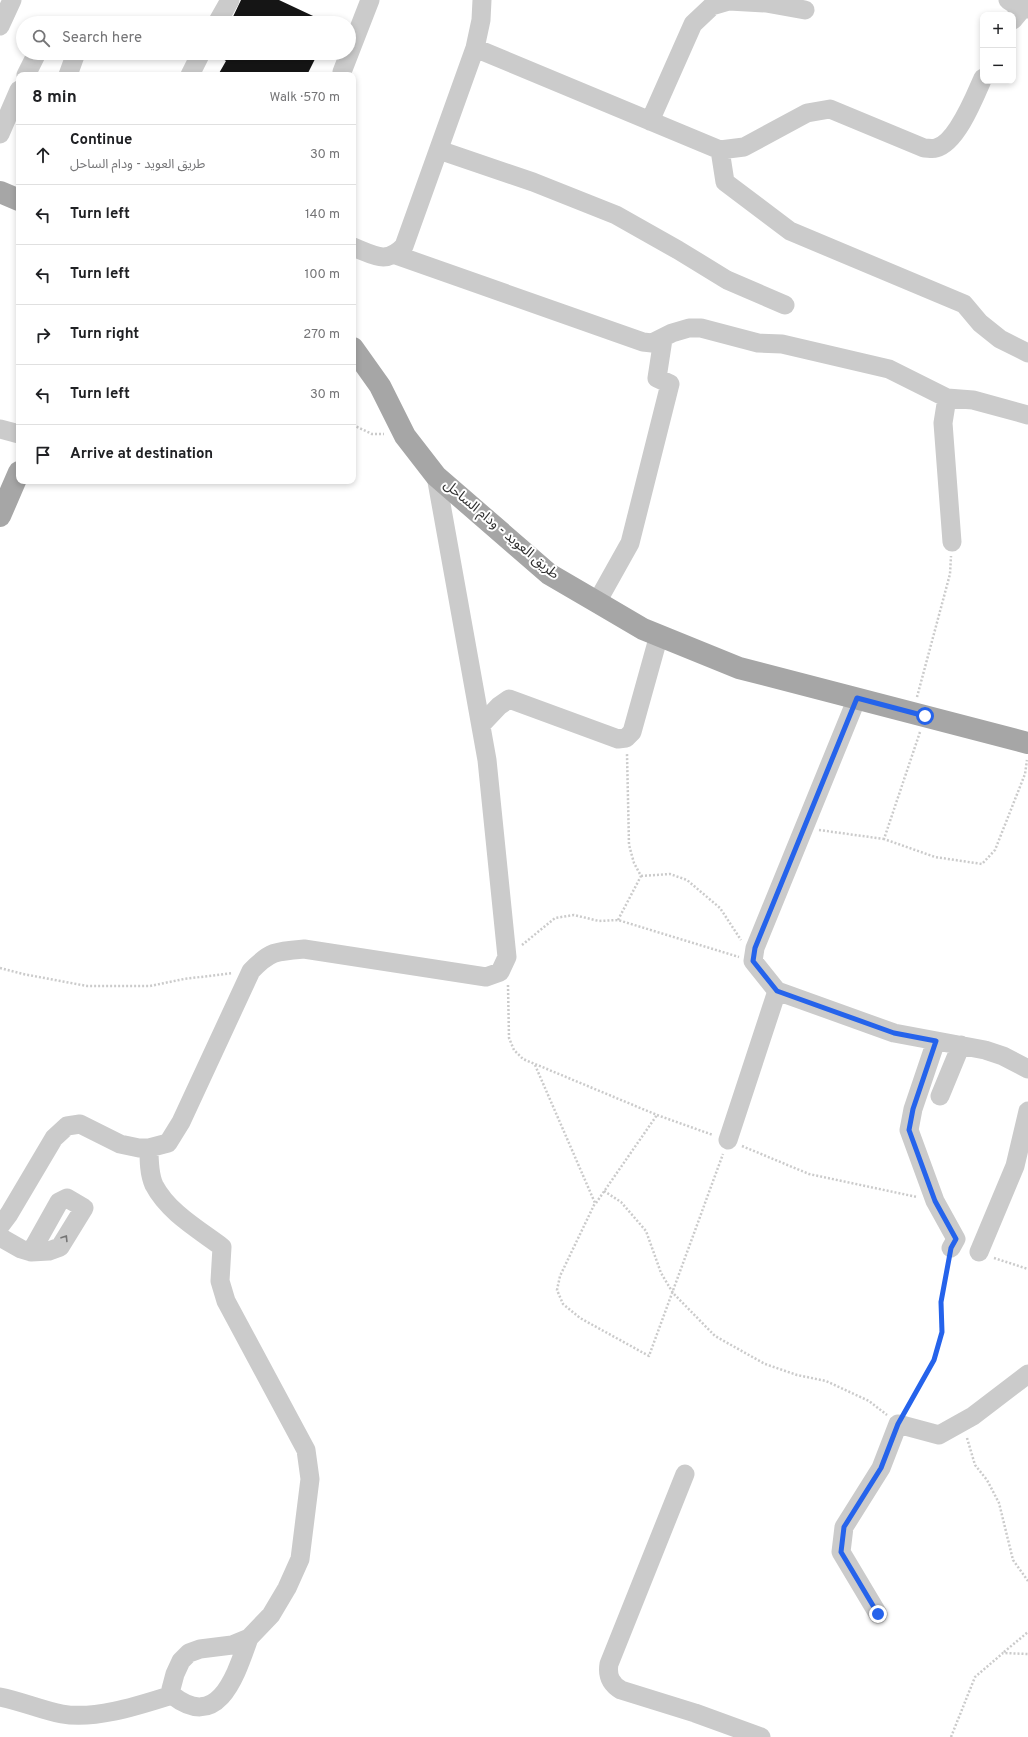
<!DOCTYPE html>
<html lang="en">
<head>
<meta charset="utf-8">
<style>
	:root { --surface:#fff; --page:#f2f2f2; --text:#202124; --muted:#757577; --line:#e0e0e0 }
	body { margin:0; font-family:Overpass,"Noto Sans Arabic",sans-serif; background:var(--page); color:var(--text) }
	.controls { position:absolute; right:12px; top:12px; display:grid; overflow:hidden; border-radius:8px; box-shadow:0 2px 6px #0003 }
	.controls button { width:36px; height:36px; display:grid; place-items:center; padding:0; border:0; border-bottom:1px solid var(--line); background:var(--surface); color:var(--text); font:20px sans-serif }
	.stop { position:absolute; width:12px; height:12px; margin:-9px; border:3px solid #2563eb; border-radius:50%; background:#fff }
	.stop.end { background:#2563eb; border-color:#fff; box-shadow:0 1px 4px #0008 }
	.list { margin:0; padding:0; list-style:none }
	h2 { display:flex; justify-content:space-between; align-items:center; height:52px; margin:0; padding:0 16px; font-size:17px }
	h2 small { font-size:13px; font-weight:400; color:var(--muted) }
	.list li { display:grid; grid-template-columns:26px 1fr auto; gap:12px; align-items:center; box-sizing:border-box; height:60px; padding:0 16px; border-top:1px solid var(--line) }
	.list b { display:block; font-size:15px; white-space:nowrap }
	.list p { margin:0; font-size:13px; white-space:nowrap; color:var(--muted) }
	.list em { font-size:13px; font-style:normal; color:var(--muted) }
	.icon { flex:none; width:22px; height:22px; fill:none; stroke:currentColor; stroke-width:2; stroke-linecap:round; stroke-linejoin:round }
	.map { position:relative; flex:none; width:1028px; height:1737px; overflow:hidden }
	.search { position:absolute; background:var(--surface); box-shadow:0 2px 6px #0003; left:16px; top:16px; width:340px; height:44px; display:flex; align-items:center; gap:10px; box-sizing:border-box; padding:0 14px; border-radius:22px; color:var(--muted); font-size:15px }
	.panel { position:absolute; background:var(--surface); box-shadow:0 2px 6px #0003; left:16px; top:72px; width:340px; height:412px; border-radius:8px }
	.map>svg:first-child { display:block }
</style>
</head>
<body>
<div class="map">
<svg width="1028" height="1737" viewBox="0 0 1028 1737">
	<rect width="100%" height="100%" fill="#fff"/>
	<path fill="#151515" d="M 241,0 L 279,0 L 328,23 L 230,23 Z
		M 214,53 L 318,53 L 307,75 L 218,75 L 226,61 Z"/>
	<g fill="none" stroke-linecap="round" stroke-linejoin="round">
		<path stroke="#cbcbcb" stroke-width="2.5" stroke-dasharray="2 2" stroke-linecap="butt" d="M 353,425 L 372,434 L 384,434
			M 917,697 L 950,574 L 951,556
			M 920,732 L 884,839 L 935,857 L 982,864 L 995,850 L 1025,774 L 1027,760
			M 819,830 L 884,839
			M 641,876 L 670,874 L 687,880 L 720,908 L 741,940
			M 618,920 L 641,876 L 634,863 L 629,845 L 627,754
			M 522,945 L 555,918 L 574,915 L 599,921 L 618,920 L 739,957
			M 0,968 L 23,974 L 87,986 L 150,986 L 184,979 L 233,973
			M 508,985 L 509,1038 L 514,1050 L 523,1059 L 657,1115 L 713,1135
			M 535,1065 L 595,1203 L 560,1276 L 557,1290 L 563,1304 L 580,1318 L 649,1356 L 723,1154
			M 742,1146 L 809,1174 L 917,1197
			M 604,1191 L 621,1202 L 646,1231 L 661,1273 L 673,1293 L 715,1336 L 765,1364 L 797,1375 L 826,1381 L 869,1401 L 887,1415
			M 596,1203 L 657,1115
			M 994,1258 L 1028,1269
			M 905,1411 L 934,1360 L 941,1332 L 941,1302 L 948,1263
			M 967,1438 L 975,1465 L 987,1480 L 999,1503 L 1013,1560 L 1028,1581
			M 1004,1652 L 1028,1632
			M 951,1737 L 975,1677 L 1003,1653 L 1028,1654"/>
		<path stroke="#cbcbcb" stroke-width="19" d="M 1008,0 L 1022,9
			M 1013,20 L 1022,9 L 1028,9
			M 217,23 L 230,0
			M 0,26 L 12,0
			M 475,48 L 720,150 L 744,147 L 807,113 L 830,109 L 924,148 C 928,148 933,149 936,148 C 957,143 975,96 983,78
			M 342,72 L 370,0
			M 26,75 L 37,53
			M 68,75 L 76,53
			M 190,75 L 201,53
			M 650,121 L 693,24 L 712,6 L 729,1 L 766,3 L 805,10
			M 0,134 L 19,90
			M 439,150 L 533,182 L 616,215 L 678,250 L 727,280 L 785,305
			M 720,150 L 725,182 L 790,231 L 964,304 L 980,323 L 1000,339 L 1028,353
			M 353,247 C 374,255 386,265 404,246 L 475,48 L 481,20 L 482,0
			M 396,255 L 643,342 L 652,343 L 672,333 L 689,328 L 701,328 L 758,343 L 782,344 L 889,369 L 947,398 L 973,400 L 1028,415
			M 947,398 L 943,423 L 952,542
			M 0,429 L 19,434
			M 597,602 L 630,543 L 670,384 L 657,378 L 663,339
			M 857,698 L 755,948 L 753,961 L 777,991 L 894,1033 L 985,1050 L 1003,1056 L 1028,1069
			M 481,725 L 499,706 L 509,699 L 618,739 L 626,738 L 632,732 L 659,635
			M 936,1041 L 913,1109 L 909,1130 L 935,1201 L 956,1239 L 951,1248
			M 940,1096 L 961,1045
			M 728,1140 L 777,991
			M 0,1226 L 9,1214 L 54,1138 L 67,1126 L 80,1124 L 120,1144 L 139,1148 L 149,1148 L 168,1143 L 181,1122 L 251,971 C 270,951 277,951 304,949 L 486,977 L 500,972 L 507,957 L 487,760 L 436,476
			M 0,1237 L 21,1249 L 31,1252 L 49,1251 L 60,1247 L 84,1208 L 67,1198 L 59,1202 L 31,1252
			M 979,1252 L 1015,1166 L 1028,1111
			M 685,1474 L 609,1664 C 607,1676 611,1684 621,1690 L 695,1713 L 761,1737
			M 878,1614 L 841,1552 L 844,1527 L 881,1468 L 898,1424 L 939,1435 L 973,1416 L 1028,1374
			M 172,1695 C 219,1732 236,1674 249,1638
			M 0,1697 C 21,1701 41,1710 62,1714 C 96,1720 140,1705 172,1695 L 171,1689 L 175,1674 L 181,1661 L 189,1653 L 200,1649 L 232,1645 L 249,1638 L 271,1615 L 287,1588 L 300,1559 L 310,1479 L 306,1450 L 226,1301 L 220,1281 L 222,1247 C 198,1229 168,1212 154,1185 C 149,1174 149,1160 149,1148"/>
		<path stroke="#a6a6a6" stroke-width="22" d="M 0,192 L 19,200
			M 353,348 L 380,386 L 405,436 L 436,476 L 549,574 L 597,602 L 643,629 L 739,668 L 1028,743
			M 0,516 L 19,472"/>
	</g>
	<defs><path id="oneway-chevron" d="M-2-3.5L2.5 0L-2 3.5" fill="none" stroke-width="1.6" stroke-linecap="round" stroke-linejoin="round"/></defs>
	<use stroke="#757575" href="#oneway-chevron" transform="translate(65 1238) rotate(-58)"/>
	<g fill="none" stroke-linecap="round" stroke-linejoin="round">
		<path stroke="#2563eb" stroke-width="5" d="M 878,1614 L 841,1552 L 844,1527 L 881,1468 L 898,1424 L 934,1360 L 942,1332 L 941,1302 L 951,1248 L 956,1239 L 935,1201 L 909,1130 L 913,1109 L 936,1041 L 894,1033 L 777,991 L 753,961 L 755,948 L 857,698 L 925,716"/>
	</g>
	<g text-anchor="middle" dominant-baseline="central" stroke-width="4" stroke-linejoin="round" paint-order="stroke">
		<g font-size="14" fill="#2e2e2e" stroke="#fff">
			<text transform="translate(501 530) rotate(40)">طريق العويد - ودام الساحل</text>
		</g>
	</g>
</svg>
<div class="controls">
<button>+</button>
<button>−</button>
</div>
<div class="stop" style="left:925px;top:716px"></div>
<div class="stop end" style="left:878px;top:1614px"></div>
<div class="search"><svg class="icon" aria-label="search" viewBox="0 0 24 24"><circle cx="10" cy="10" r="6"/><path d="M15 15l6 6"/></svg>Search here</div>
<section class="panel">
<h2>8 min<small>Walk · 570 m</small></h2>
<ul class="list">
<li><svg class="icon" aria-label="ahead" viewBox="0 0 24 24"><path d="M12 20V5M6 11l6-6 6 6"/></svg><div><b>Continue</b><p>طريق العويد - ودام الساحل</p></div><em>30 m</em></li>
<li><svg class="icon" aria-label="left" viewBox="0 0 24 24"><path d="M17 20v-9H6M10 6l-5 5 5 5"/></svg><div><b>Turn left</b></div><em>140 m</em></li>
<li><svg class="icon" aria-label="left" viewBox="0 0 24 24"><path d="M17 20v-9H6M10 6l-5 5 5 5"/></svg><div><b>Turn left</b></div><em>100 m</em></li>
<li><svg class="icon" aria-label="right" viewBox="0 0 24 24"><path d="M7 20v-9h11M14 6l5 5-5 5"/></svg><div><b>Turn right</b></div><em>270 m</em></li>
<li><svg class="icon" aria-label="left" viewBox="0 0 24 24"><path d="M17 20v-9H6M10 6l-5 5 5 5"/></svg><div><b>Turn left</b></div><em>30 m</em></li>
<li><svg class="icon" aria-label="arrive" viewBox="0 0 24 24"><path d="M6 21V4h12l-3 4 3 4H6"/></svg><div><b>Arrive at destination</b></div></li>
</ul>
</section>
</div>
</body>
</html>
